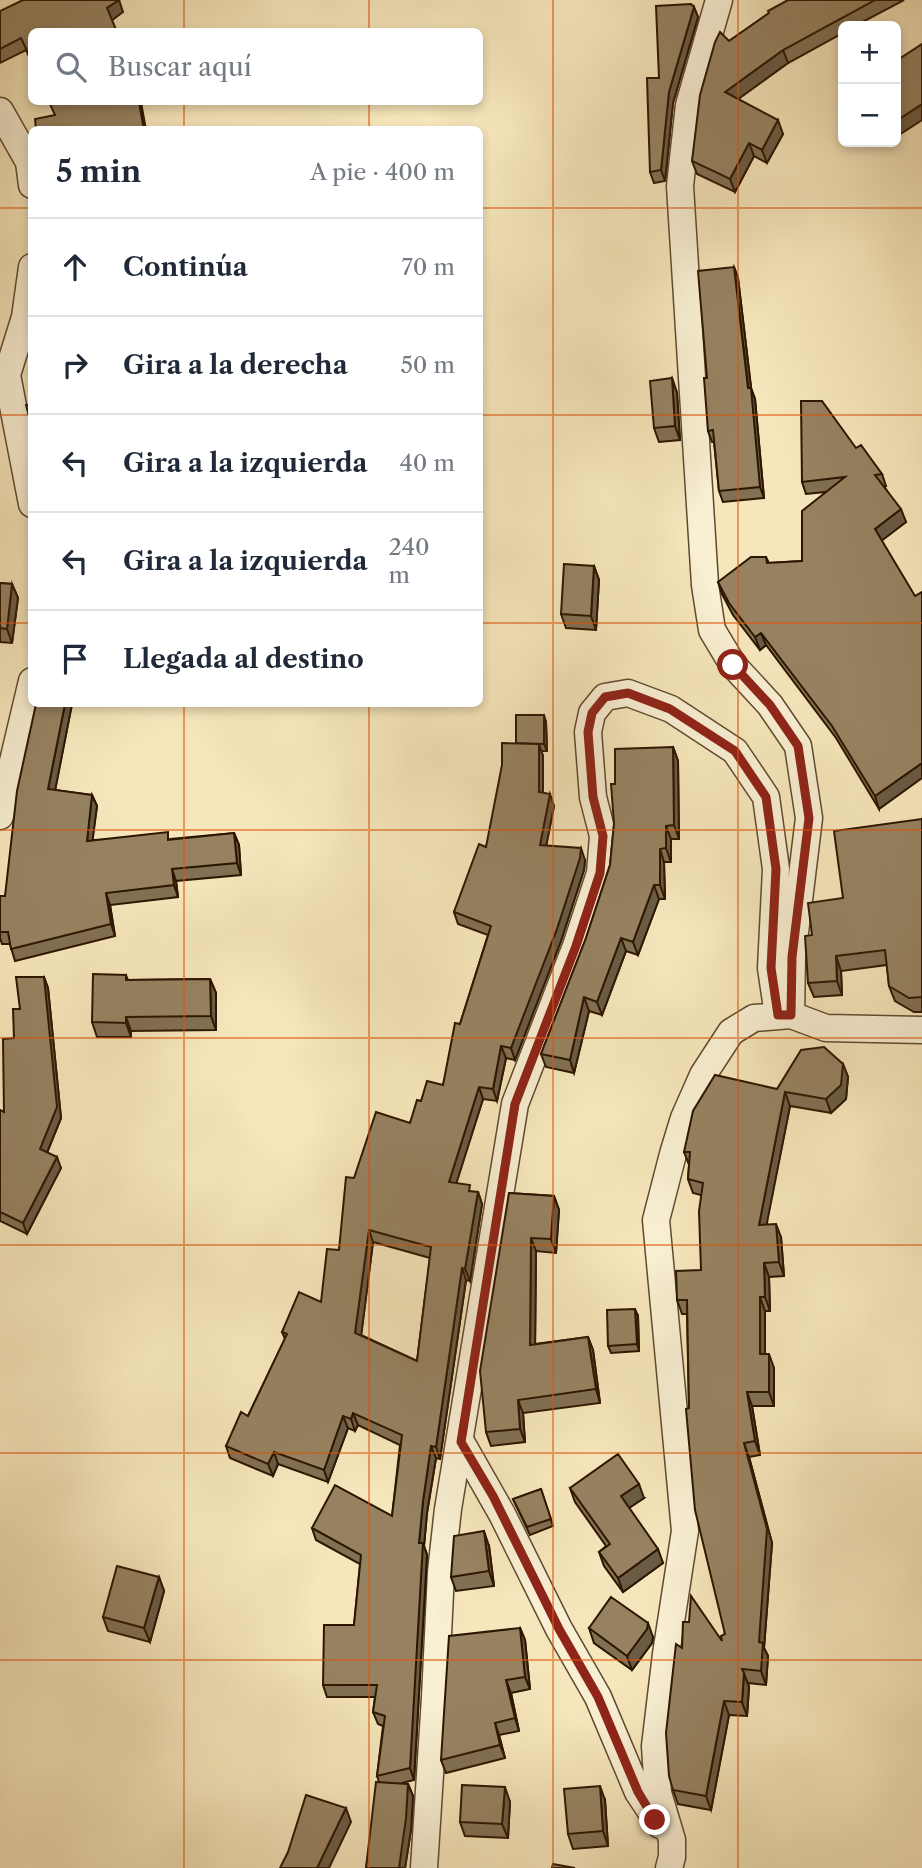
<!DOCTYPE html>
<html lang="es">
<head>
<meta charset="utf-8">
<style>
	:root { --surface:#fff; --page:#f6f6f7; --text:#1f2937; --muted:#747a83; --line:#e0e1e3 }
	body { margin:0; font-family:"Libre Caslon Text",serif; background:var(--page); color:var(--text) }
	.controls { position:absolute; right:21px; top:21px; display:grid; overflow:hidden; border-radius:10px; box-shadow:0 4px 10px #0003 }
	.controls button { width:63px; height:63px; display:grid; place-items:center; padding:0; border:0; border-bottom:2px solid var(--line); background:var(--surface); color:var(--text); font:35px sans-serif }
	.stop { position:absolute; width:21px; height:21px; margin:-16px; border:5px solid #8f2418; border-radius:50%; background:#fff }
	.stop.end { background:#8f2418; border-color:#fff; box-shadow:0 2px 7px #0008 }
	.list { margin:0; padding:0; list-style:none }
	h2 { display:flex; justify-content:space-between; align-items:center; height:91px; margin:0; padding:0 28px; font-size:30px }
	h2 small { font-size:23px; font-weight:400; color:var(--muted) }
	.list li { display:grid; grid-template-columns:46px 1fr auto; gap:21px; align-items:center; box-sizing:border-box; height:98px; padding:0 28px; border-top:2px solid var(--line) }
	.list b { display:block; font-size:26px; white-space:nowrap }
	.list em { font-size:23px; font-style:normal; color:var(--muted) }
	.icon { flex:none; width:38px; height:38px; fill:none; stroke:currentColor; stroke-width:2; stroke-linecap:round; stroke-linejoin:round }
	.map { position:relative; flex:none; width:922px; height:1868px; overflow:hidden }
	.search { position:absolute; background:var(--surface); box-shadow:0 4px 10px #0003; left:28px; top:28px; width:455px; height:77px; display:flex; align-items:center; gap:18px; box-sizing:border-box; padding:0 24px; border-radius:10px; color:var(--muted); font-size:26px }
	.panel { position:absolute; background:var(--surface); box-shadow:0 4px 10px #0003; left:28px; top:126px; width:455px; height:581px; border-radius:10px }
	.map>svg:first-child { display:block }
</style>
</head>
<body>
<div class="map">
<svg width="922" height="1868" viewBox="0 0 922 1868">
	<rect width="100%" height="100%" fill="#f6e6bb"/>
	<filter id="stains"><feTurbulence type="fractalNoise" baseFrequency=".00286" numOctaves="4"/><feColorMatrix values="0 0 0 0 .2 0 0 0 0 .09 0 0 0 0 .02 0 0 0 .5 -.17"/></filter>
	<radialGradient id="worn" r=".72"><stop offset=".6" stop-color="#630" stop-opacity="0"/><stop offset="1" stop-color="#630" stop-opacity=".3"/></radialGradient>
	<g fill="none" stroke-linecap="round" stroke-linejoin="round">
		<defs>
			<path id="street" d="M 719,0 L 689,105 L 680,186 L 705,585 L 712,630 L 733,665 L 770,705 L 798,746 L 809,818 L 792,957 L 791,1015
				M 0,111 L 29,162 L 32,185
				M 32,267 L 25,317 L 7,375 L 32,504
				M 0,816 L 32,681
				M 461,1442 L 502,1514 L 559,1629 L 598,1697 L 638,1792 L 660,1825
				M 424,1868 L 435,1697 L 441,1572 L 448,1509 L 515,1104 L 576,946 L 600,873 L 603,836 L 593,797 L 588,732 L 592,713 L 605,697 L 628,693 L 671,709 L 735,751 L 766,797 L 776,869 L 771,968 L 778,1015
				M 669,1868 L 672,1857 L 672,1840 L 658,1793 L 655,1746 L 666,1654 L 685,1531 L 656,1220 L 673,1154 L 684,1118 L 703,1075 L 731,1032 L 754,1018 L 791,1015 L 826,1028 L 922,1030"/>
		</defs>
		<use href="#street" stroke="#5f4a2f" stroke-width="29"/>
		<use href="#street" stroke="#f9efd3" stroke-width="26"/>
	</g>
	<path fill="#817053" stroke="#2d1600" stroke-width="2" fill-rule="evenodd" d="M 788,0 L 904,0 L 855,26 L 843,26 L 843,33 L 788,63 L 738,99 L 783,134 L 767,163 L 754,156 L 735,192 L 697,174 L 692,161 L 729,41 Z
		M 694,7 L 698,17 L 673,103 L 665,181 L 654,183 L 650,172 L 659,78 Z
		M 0,11 L 123,12 L 32,32 L 32,63 L 26,50 L 0,63 Z
		M 734,267 L 738,278 L 751,388 L 755,399 L 764,498 L 723,502 L 719,491 L 714,442 L 712,442 L 708,431 L 707,378 Z
		M 672,378 L 677,393 L 680,440 L 659,442 L 654,428 Z
		M 856,448 L 882,474 L 886,486 L 884,486 L 906,522 L 882,540 L 879,809 L 836,738 L 766,645 L 760,650 L 733,615 L 722,594 L 718,582 L 766,557 L 769,563 L 802,561 L 826,492 L 806,494 L 802,482 Z
		M 594,566 L 599,580 L 596,630 L 566,628 L 561,614 Z
		M 0,583 L 12,584 L 18,598 L 12,643 L 0,642 Z
		M 72,704 L 55,790 L 92,795 L 97,806 L 92,840 L 170,839 L 234,833 L 239,845 L 241,875 L 176,881 L 178,897 L 110,905 L 115,936 L 15,961 L 10,944 L 2,944 L 0,938 L 0,896 L 5,896 Z
		M 546,722 L 547,751 L 541,751 L 543,756 L 543,793 L 554,806 L 546,846 L 585,860 L 584,870 L 561,941 L 515,1060 L 506,1058 L 497,1101 L 483,1099 L 456,1183 L 472,1192 L 478,1192 L 482,1204 L 470,1281 L 466,1280 L 440,1459 L 436,1458 L 427,1513 L 424,1546 L 427,1555 L 414,1780 L 402,1783 L 408,1784 L 413,1796 L 411,1830 L 405,1868 L 366,1868 L 379,1782 L 377,1776 L 383,1726 L 378,1724 L 373,1712 L 375,1697 L 327,1697 L 323,1685 L 354,1625 L 360,1564 L 316,1540 L 312,1528 L 392,1516 L 400,1445 L 358,1425 L 355,1431 L 348,1428 L 328,1482 L 278,1464 L 273,1476 L 230,1458 L 226,1446 L 248,1416 L 285,1339 L 282,1332 L 321,1302 L 339,1250 L 354,1178 L 410,1123 L 421,1101 L 443,1085 L 460,1024 L 488,935 L 458,924 L 454,912 L 486,847 L 516,743 ZM 373,1242 L 430,1258 L 417,1361 L 361,1335 Z
		M 673,747 L 678,761 L 679,839 L 671,839 L 671,862 L 664,862 L 665,899 L 659,899 L 638,955 L 626,951 L 602,1015 L 589,1011 L 574,1073 L 546,1067 L 541,1054 L 586,938 L 610,865 L 614,824 L 615,784 Z
		M 922,819 L 922,1012 L 914,1012 L 895,1001 L 889,986 L 887,965 L 841,971 L 842,995 L 814,997 L 808,983 L 812,935 L 843,898 Z
		M 126,975 L 128,980 L 210,979 L 216,993 L 216,1030 L 131,1031 L 131,1037 L 97,1037 L 92,1022 Z
		M 44,977 L 48,988 L 61,1118 L 47,1153 L 61,1168 L 27,1234 L 0,1221 L 0,1110 L 4,1112 L 20,1009 Z
		M 843,1064 L 848,1077 L 846,1099 L 831,1113 L 790,1106 L 766,1224 L 781,1237 L 784,1276 L 769,1277 L 770,1311 L 765,1311 L 765,1354 L 774,1368 L 774,1406 L 752,1406 L 760,1455 L 749,1457 L 772,1543 L 764,1648 L 768,1656 L 766,1685 L 748,1683 L 749,1687 L 747,1716 L 729,1715 L 711,1810 L 678,1804 L 673,1790 L 682,1648 L 722,1641 L 725,1634 L 689,1408 L 687,1314 L 682,1314 L 677,1300 L 701,1270 L 701,1195 L 693,1193 L 688,1179 L 689,1165 L 684,1152 L 777,1089 Z
		M 509,1193 L 554,1196 L 559,1210 L 556,1253 L 536,1251 L 535,1344 L 588,1337 L 593,1350 L 600,1403 L 523,1413 L 525,1442 L 491,1446 L 486,1432 Z
		M 638,1316 L 639,1351 L 611,1353 L 608,1346 Z
		M 570,1488 L 644,1498 L 629,1508 L 663,1563 L 623,1592 L 604,1566 L 599,1552 L 606,1546 L 575,1502 Z
		M 541,1489 L 553,1526 L 530,1535 L 513,1499 Z
		M 489,1546 L 494,1586 L 456,1591 L 451,1577 Z
		M 159,1577 L 164,1591 L 150,1642 L 108,1631 L 103,1617 Z
		M 520,1628 L 525,1640 L 530,1689 L 511,1693 L 519,1731 L 499,1735 L 505,1758 L 446,1773 L 441,1760 Z
		M 589,1628 L 653,1637 L 652,1643 L 632,1670 L 594,1643 Z
		M 605,1800 L 608,1846 L 573,1849 L 568,1834 Z
		M 510,1802 L 508,1838 L 465,1836 L 460,1822 Z"/>
	<path fill="#695b44" stroke="#2d1600" stroke-width="2" d="M 119,0 L 123,12 L 111,21 L 107,8 Z
		M 694,7 L 698,17 L 673,103 L 665,181 L 661,170 L 669,92 Z
		M 783,50 L 788,63 L 730,105 L 725,92 Z
		M 139,102 L 141,102 L 146,130 L 144,130 Z
		M 922,104 L 922,120 L 896,137 L 896,121 Z
		M 778,120 L 783,134 L 767,163 L 762,150 Z
		M 749,143 L 754,156 L 735,192 L 730,179 Z
		M 734,267 L 738,278 L 752,395 L 751,388 L 755,399 L 764,498 L 760,487 Z
		M 672,378 L 677,393 L 680,440 L 675,426 Z
		M 901,509 L 906,522 L 880,542 L 875,529 Z
		M 594,566 L 599,580 L 596,630 L 591,616 Z
		M 12,584 L 18,598 L 12,643 L 7,629 Z
		M 761,633 L 766,645 L 760,650 L 755,637 Z
		M 65,704 L 72,704 L 53,801 L 48,789 Z
		M 544,715 L 546,722 L 547,751 L 544,744 Z
		M 539,744 L 543,756 L 543,804 L 539,792 Z
		M 673,747 L 678,761 L 679,839 L 674,825 Z
		M 922,763 L 922,778 L 879,809 L 875,796 Z
		M 550,794 L 554,806 L 544,857 L 540,845 Z
		M 92,795 L 97,806 L 91,853 L 87,841 Z
		M 666,826 L 671,839 L 671,862 L 666,848 Z
		M 234,833 L 239,845 L 241,875 L 237,863 Z
		M 581,848 L 585,860 L 584,870 L 561,941 L 515,1060 L 511,1048 Z
		M 660,849 L 664,862 L 665,899 L 660,885 Z
		M 172,869 L 176,881 L 178,897 L 174,885 Z
		M 654,885 L 659,899 L 638,955 L 633,942 Z
		M 106,893 L 110,905 L 115,936 L 111,924 Z
		M 621,938 L 626,951 L 602,1015 L 597,1002 Z
		M 836,956 L 841,971 L 842,995 L 837,981 Z
		M 44,977 L 48,988 L 61,1118 L 44,1160 L 40,1149 Z
		M 210,979 L 216,993 L 216,1030 L 211,1016 Z
		M 584,997 L 589,1011 L 574,1073 L 570,1060 Z
		M 126,1017 L 131,1031 L 131,1037 L 126,1023 Z
		M 501,1046 L 506,1058 L 497,1101 L 493,1089 Z
		M 843,1064 L 848,1077 L 846,1099 L 831,1113 L 826,1099 Z
		M 479,1087 L 483,1099 L 453,1194 L 449,1182 Z
		M 785,1092 L 790,1106 L 764,1238 L 759,1225 Z
		M 57,1157 L 61,1168 L 27,1234 L 23,1223 Z
		M 478,1192 L 482,1204 L 470,1281 L 465,1269 Z
		M 554,1196 L 559,1210 L 556,1253 L 551,1239 Z
		M 776,1224 L 781,1237 L 784,1276 L 779,1262 Z
		M 369,1230 L 373,1242 L 360,1345 L 355,1333 Z
		M 531,1238 L 536,1251 L 535,1359 L 530,1345 Z
		M 764,1263 L 769,1277 L 770,1311 L 765,1297 Z
		M 462,1268 L 466,1280 L 440,1459 L 436,1447 Z
		M 760,1297 L 765,1311 L 765,1368 L 760,1354 Z
		M 635,1309 L 638,1316 L 639,1351 L 637,1344 Z
		M 588,1337 L 593,1350 L 600,1403 L 596,1389 Z
		M 769,1354 L 774,1368 L 774,1406 L 769,1392 Z
		M 747,1392 L 752,1406 L 760,1455 L 755,1441 Z
		M 518,1400 L 523,1413 L 525,1442 L 520,1429 Z
		M 353,1413 L 358,1425 L 355,1431 L 351,1419 Z
		M 343,1416 L 348,1428 L 328,1482 L 324,1470 Z
		M 744,1443 L 749,1457 L 772,1543 L 764,1648 L 768,1656 L 766,1685 L 761,1671 Z
		M 431,1446 L 436,1458 L 427,1513 L 424,1546 L 427,1555 L 414,1780 L 410,1768 L 419,1543 L 423,1501 Z
		M 274,1452 L 278,1464 L 273,1476 L 268,1464 Z
		M 639,1484 L 644,1498 L 626,1510 L 621,1496 Z
		M 484,1531 L 489,1546 L 494,1586 L 489,1571 Z
		M 658,1549 L 663,1563 L 623,1592 L 618,1578 Z
		M 159,1577 L 164,1591 L 150,1642 L 144,1628 Z
		M 648,1623 L 653,1637 L 652,1643 L 632,1670 L 627,1656 Z
		M 520,1628 L 525,1640 L 530,1689 L 525,1677 Z
		M 744,1673 L 749,1687 L 747,1716 L 742,1702 Z
		M 506,1680 L 511,1693 L 519,1731 L 515,1718 Z
		M 724,1701 L 729,1715 L 711,1810 L 706,1796 Z
		M 495,1723 L 499,1735 L 505,1758 L 500,1745 Z
		M 408,1784 L 413,1796 L 411,1830 L 405,1868 L 399,1868 Z
		M 600,1786 L 605,1800 L 608,1846 L 603,1831 Z
		M 505,1787 L 510,1802 L 508,1838 L 502,1824 Z
		M 346,1808 L 351,1822 L 329,1868 L 317,1868 Z"/>
	<path fill="#968261" stroke="#2d1600" stroke-width="2" fill-rule="evenodd" d="M 23,0 L 119,0 L 107,8 L 117,32 L 32,32 L 32,61 L 21,38 L 0,49 L 0,11 Z
		M 788,0 L 875,0 L 783,50 L 725,92 L 778,120 L 762,150 L 749,143 L 730,179 L 692,161 L 700,95 L 715,42 L 720,32 L 729,41 L 769,13 L 768,11 Z
		M 691,4 L 694,7 L 669,92 L 661,170 L 650,172 L 647,78 L 659,78 L 656,6 Z
		M 922,44 L 922,104 L 896,121 L 896,61 Z
		M 49,102 L 139,102 L 144,130 L 36,130 L 35,119 L 55,115 Z
		M 734,267 L 748,388 L 751,388 L 760,487 L 719,491 L 713,430 L 708,431 L 704,378 L 707,378 L 698,271 Z
		M 672,378 L 675,426 L 654,428 L 650,381 Z
		M 801,401 L 822,401 L 856,448 L 861,445 L 882,474 L 875,475 L 901,509 L 875,529 L 915,596 L 922,592 L 922,763 L 875,796 L 832,726 L 761,633 L 755,637 L 729,603 L 718,582 L 751,557 L 766,557 L 767,563 L 802,561 L 802,511 L 845,477 L 802,482 Z
		M 32,404 L 32,427 L 26,405 Z
		M 564,564 L 594,566 L 591,616 L 561,614 Z
		M 0,583 L 12,584 L 7,629 L 0,628 Z
		M 36,704 L 65,704 L 48,789 L 92,795 L 87,841 L 168,832 L 168,840 L 234,833 L 237,863 L 172,869 L 174,885 L 106,893 L 111,924 L 11,949 L 8,932 L 0,932 L 0,896 L 5,896 L 17,791 Z
		M 516,715 L 544,715 L 544,744 L 516,743 Z
		M 502,743 L 539,744 L 539,792 L 550,794 L 540,845 L 581,848 L 580,858 L 557,929 L 511,1048 L 501,1046 L 493,1089 L 479,1087 L 449,1182 L 470,1185 L 469,1191 L 478,1192 L 465,1269 L 462,1268 L 436,1447 L 431,1446 L 423,1501 L 419,1543 L 423,1543 L 410,1768 L 377,1776 L 385,1716 L 373,1712 L 377,1685 L 323,1685 L 324,1625 L 354,1625 L 361,1555 L 312,1528 L 335,1485 L 392,1516 L 402,1435 L 353,1413 L 351,1419 L 343,1416 L 324,1470 L 274,1452 L 268,1464 L 226,1446 L 241,1412 L 248,1416 L 287,1334 L 282,1332 L 299,1292 L 321,1302 L 327,1249 L 339,1250 L 346,1177 L 354,1178 L 376,1112 L 410,1123 L 417,1100 L 421,1101 L 427,1081 L 443,1085 L 455,1023 L 460,1024 L 491,926 L 454,912 L 479,844 L 486,847 L 502,765 ZM 369,1230 L 431,1247 L 417,1361 L 355,1333 Z
		M 673,747 L 674,825 L 666,826 L 666,848 L 660,849 L 660,885 L 654,885 L 633,942 L 621,938 L 597,1002 L 584,997 L 570,1060 L 541,1054 L 586,938 L 610,865 L 614,824 L 611,784 L 615,784 L 615,749 Z
		M 922,819 L 922,997 L 909,998 L 889,986 L 885,950 L 836,956 L 837,981 L 808,983 L 805,936 L 812,935 L 808,903 L 843,898 L 834,831 Z
		M 93,974 L 126,975 L 126,980 L 210,979 L 211,1016 L 126,1017 L 126,1023 L 92,1022 Z
		M 16,977 L 44,977 L 57,1107 L 40,1149 L 57,1157 L 23,1223 L 0,1212 L 0,1110 L 4,1112 L 3,1039 L 14,1038 L 13,1009 L 20,1009 Z
		M 824,1047 L 843,1064 L 841,1085 L 826,1099 L 785,1092 L 759,1225 L 776,1224 L 779,1262 L 764,1263 L 765,1297 L 760,1297 L 760,1354 L 769,1354 L 769,1392 L 747,1392 L 755,1441 L 744,1443 L 767,1529 L 759,1642 L 763,1643 L 761,1671 L 742,1669 L 744,1673 L 742,1702 L 724,1701 L 706,1796 L 673,1790 L 669,1776 L 666,1733 L 676,1644 L 682,1648 L 683,1622 L 689,1622 L 691,1596 L 722,1641 L 721,1636 L 725,1634 L 695,1510 L 686,1409 L 689,1408 L 687,1300 L 677,1300 L 676,1271 L 701,1270 L 699,1211 L 703,1183 L 688,1179 L 690,1152 L 684,1152 L 693,1111 L 715,1075 L 777,1089 L 801,1050 Z
		M 509,1193 L 554,1196 L 551,1239 L 531,1238 L 530,1345 L 588,1337 L 596,1389 L 518,1400 L 520,1429 L 486,1432 L 480,1371 Z
		M 635,1309 L 637,1344 L 608,1346 L 607,1310 Z
		M 618,1454 L 639,1484 L 621,1496 L 658,1549 L 618,1578 L 599,1552 L 610,1544 L 570,1488 Z
		M 541,1489 L 551,1519 L 527,1527 L 513,1499 Z
		M 484,1531 L 489,1571 L 451,1577 L 454,1536 Z
		M 117,1566 L 159,1577 L 144,1628 L 103,1617 Z
		M 611,1597 L 648,1623 L 647,1629 L 627,1656 L 589,1628 Z
		M 520,1628 L 525,1677 L 506,1680 L 515,1718 L 495,1723 L 500,1745 L 441,1760 L 449,1636 Z
		M 376,1782 L 408,1784 L 406,1818 L 399,1868 L 366,1868 Z
		M 462,1785 L 505,1787 L 502,1824 L 460,1822 Z
		M 600,1786 L 603,1831 L 568,1834 L 564,1789 Z
		M 306,1795 L 346,1808 L 317,1868 L 280,1868 L 288,1852 Z
		M 553,1864 L 575,1868 L 552,1868 Z"/>
	<g fill="none" stroke-linecap="round" stroke-linejoin="round">
		<path stroke="#8f2418" stroke-width="9" d="M 655,1820 L 638,1792 L 598,1697 L 559,1629 L 493,1496 L 461,1442 L 515,1104 L 576,946 L 600,873 L 603,836 L 593,797 L 588,732 L 592,713 L 605,697 L 628,693 L 670,709 L 735,751 L 766,797 L 776,869 L 771,968 L 778,1015 L 791,1015 L 792,957 L 809,818 L 798,746 L 770,705 L 733,665"/>
	</g>
	<path fill="none" stroke="#df560b" stroke-width="2" stroke-opacity="0.55" d="M 184,0 L 184,32M 369,0 L 369,32M 553,0 L 553,1868M 738,0 L 738,1868M 184,102 L 184,130M 369,102 L 369,130M 0,208 L 32,208M 480,208 L 922,208M 0,415 L 32,415M 480,415 L 922,415M 0,623 L 32,623M 480,623 L 922,623M 184,704 L 184,1868M 369,704 L 369,1868M 0,830 L 922,830M 0,1038 L 922,1038M 0,1245 L 922,1245M 0,1453 L 922,1453M 0,1660 L 922,1660"/>
	<rect width="100%" height="100%" filter="url(#stains)"/>
	<rect width="100%" height="100%" fill="url(#worn)"/>
</svg>
<div class="controls">
<button>+</button>
<button>−</button>
</div>
<div class="stop" style="left:733px;top:665px"></div>
<div class="stop end" style="left:655px;top:1820px"></div>
<div class="search"><svg class="icon" aria-label="search" viewBox="0 0 24 24"><circle cx="10" cy="10" r="6"/><path d="M15 15l6 6"/></svg>Buscar aquí</div>
<section class="panel">
<h2>5 min<small>A pie · 400 m</small></h2>
<ul class="list">
<li><svg class="icon" aria-label="ahead" viewBox="0 0 24 24"><path d="M12 20V5M6 11l6-6 6 6"/></svg><div><b>Continúa</b></div><em>70 m</em></li>
<li><svg class="icon" aria-label="right" viewBox="0 0 24 24"><path d="M7 20v-9h11M14 6l5 5-5 5"/></svg><div><b>Gira a la derecha</b></div><em>50 m</em></li>
<li><svg class="icon" aria-label="left" viewBox="0 0 24 24"><path d="M17 20v-9H6M10 6l-5 5 5 5"/></svg><div><b>Gira a la izquierda</b></div><em>40 m</em></li>
<li><svg class="icon" aria-label="left" viewBox="0 0 24 24"><path d="M17 20v-9H6M10 6l-5 5 5 5"/></svg><div><b>Gira a la izquierda</b></div><em>240 m</em></li>
<li><svg class="icon" aria-label="arrive" viewBox="0 0 24 24"><path d="M6 21V4h12l-3 4 3 4H6"/></svg><div><b>Llegada al destino</b></div></li>
</ul>
</section>
</div>
</body>
</html>
